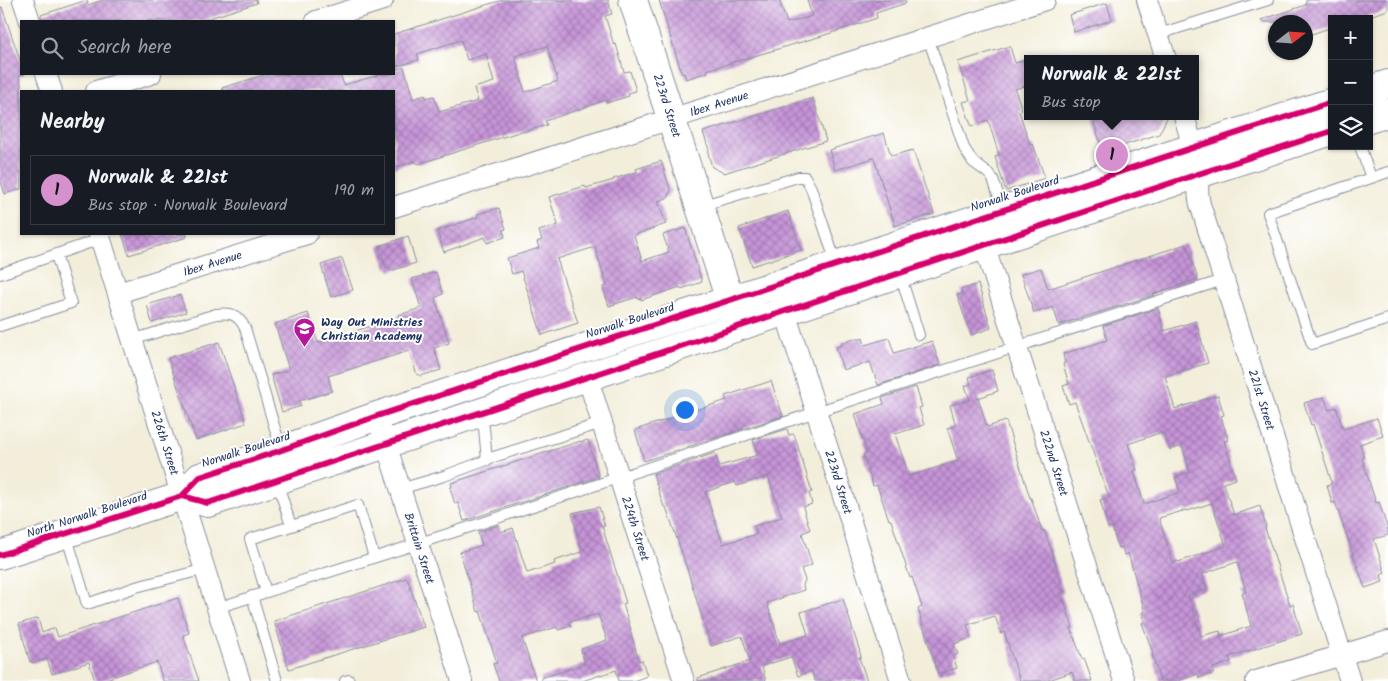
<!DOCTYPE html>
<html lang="en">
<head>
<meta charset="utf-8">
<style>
	:root { --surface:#171b24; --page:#20242c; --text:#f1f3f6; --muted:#9ea1a6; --line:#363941; --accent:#d690ce }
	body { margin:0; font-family:Kalam,sans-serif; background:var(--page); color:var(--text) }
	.controls { position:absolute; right:15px; top:15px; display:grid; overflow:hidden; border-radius:0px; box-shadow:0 1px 4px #0004 }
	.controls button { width:45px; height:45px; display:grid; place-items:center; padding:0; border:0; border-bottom:1px solid var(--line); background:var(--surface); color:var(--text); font:25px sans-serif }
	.compass { position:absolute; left:1268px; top:15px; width:45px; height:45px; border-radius:50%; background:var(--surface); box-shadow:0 1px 4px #0004; rotate:73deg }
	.you { position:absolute; left:684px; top:409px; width:18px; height:18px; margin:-12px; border:4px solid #fff; border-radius:50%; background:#1a73e8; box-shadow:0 0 0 8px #1a73e833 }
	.badge { display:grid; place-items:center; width:32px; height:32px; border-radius:50%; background:var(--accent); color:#111; font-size:16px; font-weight:700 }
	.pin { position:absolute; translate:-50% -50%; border:2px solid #fff; box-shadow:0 1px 5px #0006 }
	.popup { position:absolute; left:1024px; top:55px; width:175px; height:65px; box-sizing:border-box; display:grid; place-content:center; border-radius:0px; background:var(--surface); filter:drop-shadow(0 1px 4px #0005); font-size:16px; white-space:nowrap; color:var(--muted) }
	.popup b { font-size:19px; color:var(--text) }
	.popup::after { content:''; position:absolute; left:50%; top:100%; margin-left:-10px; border:10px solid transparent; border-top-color:var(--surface) }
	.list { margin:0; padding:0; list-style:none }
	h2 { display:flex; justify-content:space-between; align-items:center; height:65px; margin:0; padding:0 20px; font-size:21px }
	h2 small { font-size:16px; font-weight:400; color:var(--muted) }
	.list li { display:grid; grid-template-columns:32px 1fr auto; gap:15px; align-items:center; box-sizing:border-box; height:70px; margin:0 10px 10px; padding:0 10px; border:1px solid var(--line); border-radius:0px }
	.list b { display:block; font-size:19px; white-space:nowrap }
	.list p { margin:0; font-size:16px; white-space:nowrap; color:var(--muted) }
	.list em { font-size:16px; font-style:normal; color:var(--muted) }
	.icon { flex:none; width:28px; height:28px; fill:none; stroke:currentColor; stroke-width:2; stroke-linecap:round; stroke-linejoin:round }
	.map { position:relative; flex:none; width:1388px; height:681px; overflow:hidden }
	.search { position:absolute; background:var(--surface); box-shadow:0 1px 4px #0004; left:20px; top:20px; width:375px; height:55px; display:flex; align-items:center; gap:12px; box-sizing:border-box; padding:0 18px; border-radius:0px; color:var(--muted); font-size:19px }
	.panel { position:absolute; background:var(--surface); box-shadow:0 1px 4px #0004; left:20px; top:90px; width:375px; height:145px; border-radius:0px }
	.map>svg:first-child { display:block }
</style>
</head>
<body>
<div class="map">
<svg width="1388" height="681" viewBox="0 0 1388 681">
	<defs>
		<pattern id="building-cross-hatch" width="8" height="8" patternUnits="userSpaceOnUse" patternTransform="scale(1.25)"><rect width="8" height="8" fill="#c694d7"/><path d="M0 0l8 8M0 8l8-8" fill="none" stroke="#a079b2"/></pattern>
	</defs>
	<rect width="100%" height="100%" fill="#fff"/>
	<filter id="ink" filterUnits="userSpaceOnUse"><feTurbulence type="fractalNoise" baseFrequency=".02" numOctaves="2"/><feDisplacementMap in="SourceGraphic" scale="10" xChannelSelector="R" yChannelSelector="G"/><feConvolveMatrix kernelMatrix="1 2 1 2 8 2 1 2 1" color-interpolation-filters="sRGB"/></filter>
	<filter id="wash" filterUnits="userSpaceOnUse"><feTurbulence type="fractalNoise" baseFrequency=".0096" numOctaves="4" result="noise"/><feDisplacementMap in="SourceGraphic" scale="20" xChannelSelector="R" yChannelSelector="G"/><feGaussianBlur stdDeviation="1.12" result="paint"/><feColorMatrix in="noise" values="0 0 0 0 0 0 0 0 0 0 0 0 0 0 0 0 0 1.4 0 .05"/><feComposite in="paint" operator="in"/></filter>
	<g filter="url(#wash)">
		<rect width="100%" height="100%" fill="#f3eeda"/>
		<g id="blocks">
			<path fill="url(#building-cross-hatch)" fill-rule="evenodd" d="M 87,0 L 88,5 L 103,0 L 256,0 L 257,3 L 200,21 L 42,21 L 41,15 Z
				M 502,0 L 608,0 L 612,14 L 605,16 L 614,45 L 616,44 L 624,72 L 630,71 L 636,91 L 628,93 L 629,96 L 606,103 L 606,100 L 545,121 L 547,125 L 523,132 L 522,131 L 418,164 L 415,161 L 394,168 L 394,91 L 223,91 L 222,88 L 267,74 L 340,74 L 344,85 L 382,74 L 394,74 L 394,70 L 404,67 L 413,99 L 425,95 L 426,98 L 434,96 L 439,112 L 478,101 L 474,88 L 494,82 L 486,54 L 467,60 L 461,40 L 417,54 L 419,60 L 394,67 L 394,34 ZM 547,46 L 558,81 L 525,92 L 515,56 Z
				M 659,0 L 779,0 L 787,23 L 812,16 L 807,0 L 905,0 L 906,3 L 876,13 L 877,18 L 825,35 L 707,70 L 708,72 L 686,79 L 684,73 L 682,74 Z
				M 1306,0 L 1388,0 L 1388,10 L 1359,19 L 1332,19 L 1332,27 L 1306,36 L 1306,22 L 1262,22 L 1261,20 L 1306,5 Z
				M 1107,3 L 1112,20 L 1074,32 L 1069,15 Z
				M 2,7 L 21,63 L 21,74 L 25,74 L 19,76 L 21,84 L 21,189 L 5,194 L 0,179 L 0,8 Z
				M 1010,46 L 1015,63 L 1028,59 L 1028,85 L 1015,89 L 1022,110 L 1019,111 L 1030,145 L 1033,144 L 1045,178 L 1006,191 L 995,157 L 999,155 L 988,120 L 972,126 L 970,122 L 963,102 L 970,100 L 958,62 Z
				M 813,98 L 826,141 L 724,173 L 712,167 L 708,153 L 709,150 L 703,132 Z
				M 1092,116 L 1168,116 L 1159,134 L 1103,152 Z
				M 884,133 L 891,156 L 913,150 L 934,214 L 895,226 L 874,158 L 835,170 L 829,150 Z
				M 661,161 L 671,192 L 668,194 L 669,197 L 658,201 L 666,224 L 634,235 L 642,261 L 669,252 L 663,235 L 685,228 L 702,282 L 681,289 L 680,287 L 641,300 L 641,298 L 638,299 L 637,297 L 609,306 L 603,287 L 607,286 L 595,247 L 557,259 L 578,323 L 542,335 L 521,271 L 512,274 L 507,258 L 539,248 L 537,242 L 542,240 L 539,231 L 558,225 L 549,197 L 585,186 L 586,188 L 614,180 L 613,179 L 637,172 L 636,169 Z
				M 499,208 L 506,229 L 503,230 L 505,237 L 487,243 L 485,237 L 444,252 L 437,231 L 478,217 L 477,214 Z
				M 788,211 L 801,250 L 752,266 L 739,228 Z
				M 122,234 L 187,234 L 187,237 L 129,255 Z
				M 408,236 L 416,263 L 390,271 L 388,267 L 386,268 L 379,246 Z
				M 1186,244 L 1198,279 L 1153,294 L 1154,295 L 1059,325 L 1053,307 L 1034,313 L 1021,274 L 1041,268 L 1048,289 Z
				M 342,258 L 353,290 L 331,297 L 321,265 Z
				M 436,272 L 443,294 L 435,298 L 449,343 L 434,348 L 441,370 L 420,376 L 419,374 L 417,375 L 409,351 L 328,376 L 332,391 L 299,401 L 301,406 L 282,412 L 271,375 L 289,370 L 275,324 L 308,313 L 318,343 L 399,317 L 399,315 L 421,308 L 412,279 Z
				M 978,284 L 991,328 L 971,335 L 957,295 L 962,294 L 961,290 Z
				M 180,295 L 186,312 L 152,323 L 147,305 Z
				M 1158,308 L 1164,331 L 1196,321 L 1208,363 L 1165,376 L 1175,409 L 1218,395 L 1224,415 L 1221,416 L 1228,440 L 1224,441 L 1236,479 L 1223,483 L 1234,515 L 1260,506 L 1266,527 L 1265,528 L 1290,605 L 1293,604 L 1302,634 L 1229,657 L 1231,662 L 1213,668 L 1214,673 L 1199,678 L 1198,674 L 1178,681 L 1160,681 L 1152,654 L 1153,653 L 1142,623 L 1145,622 L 1142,613 L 1145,612 L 1128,553 L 1124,555 L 1122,547 L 1118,548 L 1112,527 L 1108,528 L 1100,500 L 1109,497 L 1075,402 L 1069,404 L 1063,386 L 1069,384 L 1063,364 L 1065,363 L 1063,354 L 1107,340 L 1103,326 ZM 1162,432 L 1162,434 L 1164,434 L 1170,450 L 1182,446 L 1190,472 L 1175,477 L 1180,492 L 1144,504 L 1134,471 L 1137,470 L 1128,444 ZM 1212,503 L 1226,546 L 1178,562 L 1178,561 L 1173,563 L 1159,518 L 1186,510 L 1187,511 ZM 1237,562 L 1246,592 L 1242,593 L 1251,626 L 1221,636 L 1220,631 L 1201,636 L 1188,595 L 1207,589 L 1202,574 Z
				M 858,338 L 858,340 L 863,338 L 865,345 L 889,338 L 894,353 L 932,341 L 940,365 L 878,385 L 870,362 L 843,370 L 836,347 L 842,345 L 841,343 Z
				M 219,342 L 246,423 L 196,440 L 168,358 Z
				M 992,370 L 998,391 L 978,398 L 987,427 L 1006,421 L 1030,498 L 1031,498 L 1042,531 L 1044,530 L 1051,549 L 1063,590 L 1064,592 L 1061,593 L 1073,628 L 1071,628 L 1082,659 L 1084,658 L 1092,681 L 1075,681 L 1072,672 L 1046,681 L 1020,681 L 1004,632 L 1001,634 L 995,616 L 967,625 L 971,638 L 954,644 L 958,654 L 953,656 L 957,668 L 938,674 L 918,609 L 922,607 L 912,577 L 910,578 L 891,520 L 889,520 L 877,485 L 873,486 L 863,454 L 867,453 L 855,414 L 884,404 L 882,398 L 916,387 L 922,407 L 919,408 L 924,425 L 895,434 L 909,476 L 958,461 L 947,428 L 956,426 L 950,405 L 970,400 L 965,386 L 971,384 L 969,377 Z
				M 771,381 L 783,416 L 644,461 L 635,430 L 727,400 L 725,396 Z
				M 1324,397 L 1329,410 L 1336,407 L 1343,429 L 1377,418 L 1383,436 L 1360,444 L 1364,458 L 1362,459 L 1376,503 L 1379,502 L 1388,530 L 1388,535 L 1374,539 L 1385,573 L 1381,575 L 1383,582 L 1365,588 L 1335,502 L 1332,503 L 1327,485 L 1332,483 L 1313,424 L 1311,425 L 1304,403 Z
				M 787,429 L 789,435 L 794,434 L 812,492 L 809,493 L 812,504 L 803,507 L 810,530 L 802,533 L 812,565 L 801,569 L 805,580 L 803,585 L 804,590 L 767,603 L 780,644 L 808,635 L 801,612 L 843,599 L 859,649 L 861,657 L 859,657 L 867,681 L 815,681 L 811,671 L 798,676 L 791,657 L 762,666 L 766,681 L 698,681 L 698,678 L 750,661 L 742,636 L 711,646 L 683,556 L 666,507 L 664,507 L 653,474 L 715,453 L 719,466 L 758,455 L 753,440 ZM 768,476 L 782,517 L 754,526 L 757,534 L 723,544 L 705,492 L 735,482 L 737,486 Z
				M 588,440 L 599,477 L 464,521 L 458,503 L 455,504 L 450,488 L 452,487 L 451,483 L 581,441 L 581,442 Z
				M 599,507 L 605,526 L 602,526 L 626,603 L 623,604 L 631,630 L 630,630 L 639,661 L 642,660 L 647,676 L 633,681 L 619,681 L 616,670 L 582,681 L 541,681 L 541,678 L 585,664 L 581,649 L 607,640 L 598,614 L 569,622 L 571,626 L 558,630 L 557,627 L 522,638 L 536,681 L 499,681 L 493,664 L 497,663 L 480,611 L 478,612 L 460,552 L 482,545 L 478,532 L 499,525 L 501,532 L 513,528 L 527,573 L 555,564 L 554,561 L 582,552 L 572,513 Z
				M 407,578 L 424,627 L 289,669 L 274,621 Z
				M 178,598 L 189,633 L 183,635 L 199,681 L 163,681 L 157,662 L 100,681 L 95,681 L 89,662 L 52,674 L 47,659 L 32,663 L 32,661 L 30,662 L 19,624 L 38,618 L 42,633 L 55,628 L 58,637 Z"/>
		</g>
	</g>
	<g filter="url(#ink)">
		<use href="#blocks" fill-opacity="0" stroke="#878e9c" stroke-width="1"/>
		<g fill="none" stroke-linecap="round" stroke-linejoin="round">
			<defs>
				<path id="lane" d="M 1159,34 L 1268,0
					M 928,37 L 964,148 L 973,162 L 988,173 L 993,179 L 1003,209
					M 1360,146 L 1371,178 L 1268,213 L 1312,344 L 1388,319
					M 1371,178 L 1388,172
					M 700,206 L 798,177 L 805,177 L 811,188 L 836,263
					M 0,274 L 100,239
					M 900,274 L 919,335
					M 0,326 L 71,303 L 56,255
					M 132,340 L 216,314 C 230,312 238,314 245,328 L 281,449
					M 487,459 L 602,423
					M 277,481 L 291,526
					M 400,489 L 444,476 L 487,460 L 484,428 L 478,414
					M 66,534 L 87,604 L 136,587 L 205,569
					M 266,592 L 250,539 L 358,505 L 374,557
					M 252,596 L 277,681
					M 217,608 L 479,524 L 816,412 L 1223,280
					M 345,681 L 349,680"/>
				<g id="street">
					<path d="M 23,0 L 30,21"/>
					<path d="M 1147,0 L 1166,59"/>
					<path d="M 316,21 L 383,0"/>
					<path d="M 46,74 L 52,91"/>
					<path d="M 96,91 L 151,74"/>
					<path id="s1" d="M 1184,116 C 1190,135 1194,153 1197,172 C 1199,183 1197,194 1200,204 L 1350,681"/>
					<path id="s2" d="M 394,207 L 1045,0"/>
					<path id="s3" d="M 99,234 L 240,681"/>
					<path id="s4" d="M 984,245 L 1124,681"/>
					<path id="s5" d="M 118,293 L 307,234"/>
					<path id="s6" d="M 781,299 L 901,681"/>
					<path id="s7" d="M 587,376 L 684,681"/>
					<path id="s8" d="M 377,416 L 462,681"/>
					<path d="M 1256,681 L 1388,641"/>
				</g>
				<g id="secondary">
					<path id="s9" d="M 633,0 L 737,322"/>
				</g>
				<path id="primary" d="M 1369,90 L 1388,84
					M 1369,119 L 1388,113
					M 182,496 L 208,503 L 1198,174 L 1332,131
					M 0,555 L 182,496 L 200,477 L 276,452 L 377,416 L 1332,102"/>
			</defs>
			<use href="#lane" stroke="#878e9c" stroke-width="12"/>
			<use href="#street" stroke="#878e9c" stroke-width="22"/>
			<use href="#secondary" stroke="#878e9c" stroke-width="30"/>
			<use href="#primary" stroke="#878e9c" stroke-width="30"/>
			<use href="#lane" stroke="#fff" stroke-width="10"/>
			<use href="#street" stroke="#fff" stroke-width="20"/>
			<use href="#secondary" stroke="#fff" stroke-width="28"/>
			<use href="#primary" stroke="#fff" stroke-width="28"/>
			<defs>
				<path id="cycleway" d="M 182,496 L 208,503 L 1198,174 L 1332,131
					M 0,555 L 182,496 L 200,477 L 276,452 L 377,416 L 1332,102"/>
			</defs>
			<use href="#cycleway" stroke="#fff" stroke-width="9"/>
			<use href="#cycleway" stroke="#d6006c" stroke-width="6"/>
		</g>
	</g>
	<defs>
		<symbol id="school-pin" viewBox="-11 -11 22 30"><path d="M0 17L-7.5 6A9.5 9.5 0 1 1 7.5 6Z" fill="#b5179e" stroke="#fff"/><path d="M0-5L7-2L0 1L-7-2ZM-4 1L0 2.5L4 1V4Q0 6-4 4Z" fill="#fff"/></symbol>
	</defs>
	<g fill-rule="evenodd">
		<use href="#school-pin" x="292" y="316" width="25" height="34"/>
	</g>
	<g text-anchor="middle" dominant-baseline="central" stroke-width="4" stroke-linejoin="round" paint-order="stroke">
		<g font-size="12" fill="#1b2f5e" stroke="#fff">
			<text stroke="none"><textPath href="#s2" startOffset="341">Ibex Avenue</textPath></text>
			<text stroke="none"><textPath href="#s9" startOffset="111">223rd Street</textPath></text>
			<text transform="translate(1015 194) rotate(-18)">Norwalk Boulevard</text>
			<text stroke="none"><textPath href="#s5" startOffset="99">Ibex Avenue</textPath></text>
			<text transform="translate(630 321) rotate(-18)">Norwalk Boulevard</text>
			<text stroke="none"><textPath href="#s1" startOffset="295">221st Street</textPath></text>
			<text stroke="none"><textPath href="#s3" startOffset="219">226th Street</textPath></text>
			<text transform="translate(246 450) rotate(-18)">Norwalk Boulevard</text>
			<text stroke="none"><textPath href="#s4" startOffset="229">222nd Street</textPath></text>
			<text stroke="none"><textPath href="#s6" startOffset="192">223rd Street</textPath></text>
			<text transform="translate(87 515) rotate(-18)">North Norwalk Boulevard</text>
			<text stroke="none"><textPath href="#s7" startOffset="160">224th Street</textPath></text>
			<text stroke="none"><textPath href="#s8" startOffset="139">Brittain Street</textPath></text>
		</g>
		<g font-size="12" font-weight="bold" fill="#1b2f5e" stroke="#fff" text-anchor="start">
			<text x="321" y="322">Way Out Ministries<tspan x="321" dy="14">Christian Academy</tspan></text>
		</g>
	</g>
</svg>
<div class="controls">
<button>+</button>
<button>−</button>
<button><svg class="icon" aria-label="layers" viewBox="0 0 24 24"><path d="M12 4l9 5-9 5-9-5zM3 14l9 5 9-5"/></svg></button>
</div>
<svg class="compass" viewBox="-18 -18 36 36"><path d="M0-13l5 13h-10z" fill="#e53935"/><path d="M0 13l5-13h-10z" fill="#9ea1a6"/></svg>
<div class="you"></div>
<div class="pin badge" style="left:1112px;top:155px">1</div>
<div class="popup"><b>Norwalk &amp; 221st</b>Bus stop</div>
<div class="search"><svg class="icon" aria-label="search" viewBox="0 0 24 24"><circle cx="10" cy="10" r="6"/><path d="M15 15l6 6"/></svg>Search here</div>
<section class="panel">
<h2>Nearby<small></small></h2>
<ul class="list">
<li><span class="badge">1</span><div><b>Norwalk &amp; 221st</b><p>Bus stop · Norwalk Boulevard</p></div><em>190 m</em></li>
</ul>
</section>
</div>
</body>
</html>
